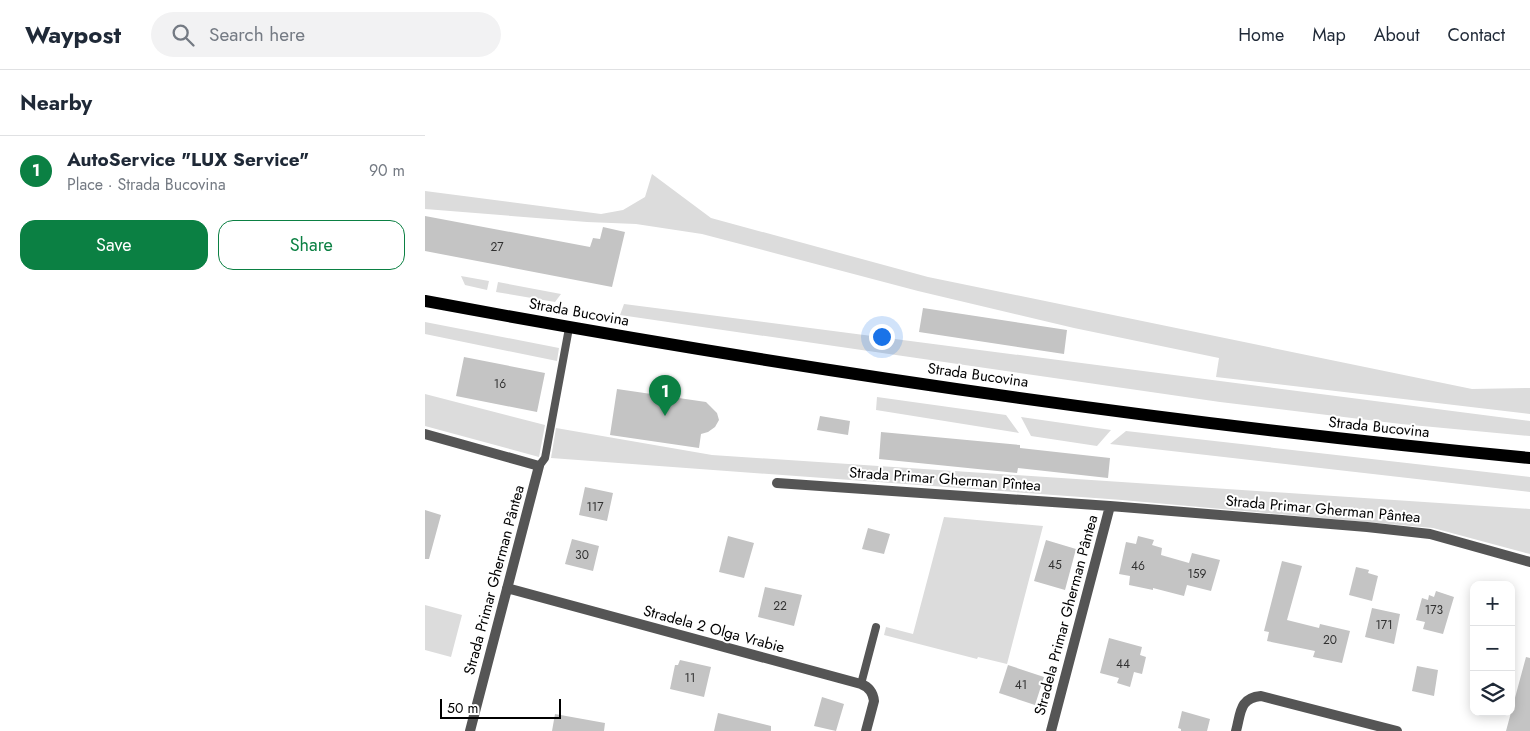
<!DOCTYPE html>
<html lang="en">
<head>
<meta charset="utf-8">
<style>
	:root { --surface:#fff; --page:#f2f2f3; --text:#1f2937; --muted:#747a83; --line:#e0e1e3; --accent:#0b8043 }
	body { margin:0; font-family:Jost,sans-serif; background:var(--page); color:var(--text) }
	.controls { position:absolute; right:15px; bottom:15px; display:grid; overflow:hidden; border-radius:10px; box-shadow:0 2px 12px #0003 }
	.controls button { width:45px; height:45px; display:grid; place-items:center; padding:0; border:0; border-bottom:1px solid var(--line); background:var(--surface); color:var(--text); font:25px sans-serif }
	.scale { position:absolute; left:15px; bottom:12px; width:121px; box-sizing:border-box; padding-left:5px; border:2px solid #000; border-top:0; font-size:14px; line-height:18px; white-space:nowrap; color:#000; -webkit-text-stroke:4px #fff; paint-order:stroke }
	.you { position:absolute; left:456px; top:266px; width:18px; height:18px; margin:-12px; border:4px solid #fff; border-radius:50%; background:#1a73e8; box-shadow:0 0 0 8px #1a73e833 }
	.badge { display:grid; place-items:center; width:32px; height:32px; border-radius:50%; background:var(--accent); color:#fff; font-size:16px; font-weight:700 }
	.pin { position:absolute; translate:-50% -41px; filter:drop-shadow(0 1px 2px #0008) }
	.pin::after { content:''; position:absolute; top:26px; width:18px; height:15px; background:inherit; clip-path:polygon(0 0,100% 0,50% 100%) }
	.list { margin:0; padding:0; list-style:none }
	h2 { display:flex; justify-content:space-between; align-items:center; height:65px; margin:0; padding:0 20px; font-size:21px }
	h2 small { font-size:16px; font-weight:400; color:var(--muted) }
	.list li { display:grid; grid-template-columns:32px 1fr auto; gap:15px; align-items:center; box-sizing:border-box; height:70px; padding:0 20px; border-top:1px solid var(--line) }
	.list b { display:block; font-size:19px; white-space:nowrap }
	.list p { margin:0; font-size:16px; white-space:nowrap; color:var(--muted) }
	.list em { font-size:16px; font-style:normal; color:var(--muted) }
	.actions { display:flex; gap:10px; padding:15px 20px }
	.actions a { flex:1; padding:11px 0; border:1px solid var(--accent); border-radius:15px; text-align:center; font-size:18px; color:var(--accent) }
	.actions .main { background:var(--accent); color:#fff }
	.icon { flex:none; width:28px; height:28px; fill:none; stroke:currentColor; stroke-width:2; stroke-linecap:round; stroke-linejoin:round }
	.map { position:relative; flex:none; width:1105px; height:661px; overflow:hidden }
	header { display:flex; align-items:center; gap:30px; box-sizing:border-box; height:70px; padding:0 25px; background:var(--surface); border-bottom:1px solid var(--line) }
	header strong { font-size:24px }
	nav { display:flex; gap:28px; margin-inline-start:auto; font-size:18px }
	.search { width:350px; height:45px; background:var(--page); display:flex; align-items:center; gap:12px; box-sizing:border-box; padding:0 18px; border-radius:28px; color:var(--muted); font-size:19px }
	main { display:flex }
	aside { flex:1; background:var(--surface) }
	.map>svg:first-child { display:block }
</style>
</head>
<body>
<header>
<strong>Waypost</strong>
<div class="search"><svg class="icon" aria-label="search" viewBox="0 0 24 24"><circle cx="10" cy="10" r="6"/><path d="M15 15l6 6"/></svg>Search here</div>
<nav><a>Home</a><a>Map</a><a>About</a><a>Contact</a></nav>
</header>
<main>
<aside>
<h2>Nearby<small></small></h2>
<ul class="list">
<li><span class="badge">1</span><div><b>AutoService &quot;LUX Service&quot;</b><p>Place · Strada Bucovina</p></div><em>90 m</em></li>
</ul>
<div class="actions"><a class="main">Save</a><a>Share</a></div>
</aside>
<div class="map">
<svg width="1105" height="661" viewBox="0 0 1105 661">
	<rect width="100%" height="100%" fill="#fff"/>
	<path fill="#dcdcdc" d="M 227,104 L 286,148 L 503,207 L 1047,319 L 1105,318 L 1105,344 L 791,307 L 794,288 L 649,258 L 493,221 L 277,164 L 211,154 L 162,152 L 0,139 L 0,121 L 176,144 L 198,140 L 220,127 Z
		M 36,206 L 64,211 L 62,220 L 40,215 Z
		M 73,212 L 136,224 L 130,232 L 71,222 Z
		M 199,234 L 1105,351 L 1105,366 L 976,354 L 795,332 L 195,245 Z
		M 0,252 L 134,278 L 132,291 L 0,264 Z
		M 0,324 L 120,355 L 114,387 L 0,356 Z
		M 452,327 L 581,345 L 594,363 L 451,340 Z
		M 596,347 L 686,360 L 672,376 L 606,366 Z
		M 131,358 L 287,385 L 1105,439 L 1105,484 L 1008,458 L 697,430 L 126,388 Z
		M 701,361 L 1105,407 L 1105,422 L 685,374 Z
		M 519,447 L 618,456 L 582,594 L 553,587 L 552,589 L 459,565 L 461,557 L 488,564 Z
		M 0,535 L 37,545 L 26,587 L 0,580 Z"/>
	<path fill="#c4c4c4" d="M 0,146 L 165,177 L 168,168 L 175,169 L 178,157 L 200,162 L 187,217 L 0,181 Z
		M 498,238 L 642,260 L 639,284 L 494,262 Z
		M 39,287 L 120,303 L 112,342 L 31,326 Z
		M 192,319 L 281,332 L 292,343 L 294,350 L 290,357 L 283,362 L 276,364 L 274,378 L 185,365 Z
		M 395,346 L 425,351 L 423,365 L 392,360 Z
		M 456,362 L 595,375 L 595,378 L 685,388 L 683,408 L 593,398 L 592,403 L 454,389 Z
		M 160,417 L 188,423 L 182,451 L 154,445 Z
		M 0,440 L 16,445 L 4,489 L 0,489 Z
		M 443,458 L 465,464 L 459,484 L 437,479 Z
		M 303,466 L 329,473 L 319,508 L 294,502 Z
		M 713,466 L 729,470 L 727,475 L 737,478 L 736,485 L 764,493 L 767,483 L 795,490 L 786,521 L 762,515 L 759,526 L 728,518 L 728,520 L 704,515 L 705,506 L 694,504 L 701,472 L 711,474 Z
		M 147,469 L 174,476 L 168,501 L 140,494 Z
		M 621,470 L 651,479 L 640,520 L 609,511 Z
		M 857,491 L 877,496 L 862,550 L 894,558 L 895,554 L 925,561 L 917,593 L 888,587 L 890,581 L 842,571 L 844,562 L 839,561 Z
		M 931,497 L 944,500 L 943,503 L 953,506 L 947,531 L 924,525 Z
		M 340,517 L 377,525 L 369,556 L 333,547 Z
		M 1011,521 L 1029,527 L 1018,564 L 998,559 L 1000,552 L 991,550 L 997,528 L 1003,530 L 1004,525 L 1009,527 Z
		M 947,538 L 975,544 L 969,574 L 940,567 Z
		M 684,568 L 717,577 L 715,585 L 721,587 L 717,604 L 709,602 L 705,617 L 692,613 L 694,608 L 675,603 Z
		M 1101,587 L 1105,588 L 1105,661 L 1081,661 Z
		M 255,590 L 286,597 L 279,627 L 245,619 L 250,595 L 253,595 Z
		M 583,595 L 619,607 L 610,635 L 574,623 Z
		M 992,596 L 1013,600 L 1009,626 L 987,621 Z
		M 397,627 L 419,634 L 411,661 L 389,656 Z
		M 757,641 L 785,649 L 782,661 L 756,661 L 756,659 L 753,658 Z
		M 293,643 L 346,656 L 346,661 L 289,661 Z
		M 130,644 L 180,653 L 179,661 L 127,661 Z"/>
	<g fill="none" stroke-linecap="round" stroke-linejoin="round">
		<path stroke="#555" stroke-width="8" d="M 114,396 L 120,388 L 144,258
			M 436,614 L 451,557"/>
		<path stroke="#555" stroke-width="10" d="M 0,364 L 114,396 L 45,661
			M 352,413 L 685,436 L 942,457 L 1005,464 L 1105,492
			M 82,518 L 436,614 C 444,617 448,622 449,631 L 441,661
			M 626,661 L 685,436
			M 811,661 C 816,643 814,628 836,626 L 972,661"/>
		<path stroke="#000" stroke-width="12" d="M 0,231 C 366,299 735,353 1105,388"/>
	</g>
	<g text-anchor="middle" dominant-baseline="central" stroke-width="4" stroke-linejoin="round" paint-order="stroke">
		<g font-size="12" fill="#313131">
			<text x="72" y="177">27</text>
			<text x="75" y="314">16</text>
			<text x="170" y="437">117</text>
			<text x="157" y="485">30</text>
			<text x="630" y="495">45</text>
			<text x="713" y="496">46</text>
			<text x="772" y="504">159</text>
			<text x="355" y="536">22</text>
			<text x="1009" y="540">173</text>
			<text x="959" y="555">171</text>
			<text x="905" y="570">20</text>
			<text x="698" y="594">44</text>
			<text x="265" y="608">11</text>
			<text x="596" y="615">41</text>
		</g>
		<g font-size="15" fill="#000" stroke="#fff">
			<text transform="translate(154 242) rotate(10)">Strada Bucovina</text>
			<text transform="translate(553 305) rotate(8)">Strada Bucovina</text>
			<text transform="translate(954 357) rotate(6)">Strada Bucovina</text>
			<text transform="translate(520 409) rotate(4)">Strada Primar Gherman Pîntea</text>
			<text transform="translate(898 439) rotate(5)">Strada Primar Gherman Pântea</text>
			<text transform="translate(69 510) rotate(-75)">Strada Primar Gherman Pântea</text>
			<text transform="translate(641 545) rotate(-75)">Stradela Primar Gherman Pântea</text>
			<text transform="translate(289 559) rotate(15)">Stradela 2 Olga Vrabie</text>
		</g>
	</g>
</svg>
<div class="controls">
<button>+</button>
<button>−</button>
<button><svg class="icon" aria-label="layers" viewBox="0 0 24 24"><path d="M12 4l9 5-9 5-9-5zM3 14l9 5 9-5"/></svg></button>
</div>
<div class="scale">50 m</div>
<div class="you"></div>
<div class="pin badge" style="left:240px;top:346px">1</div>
</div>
</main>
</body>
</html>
